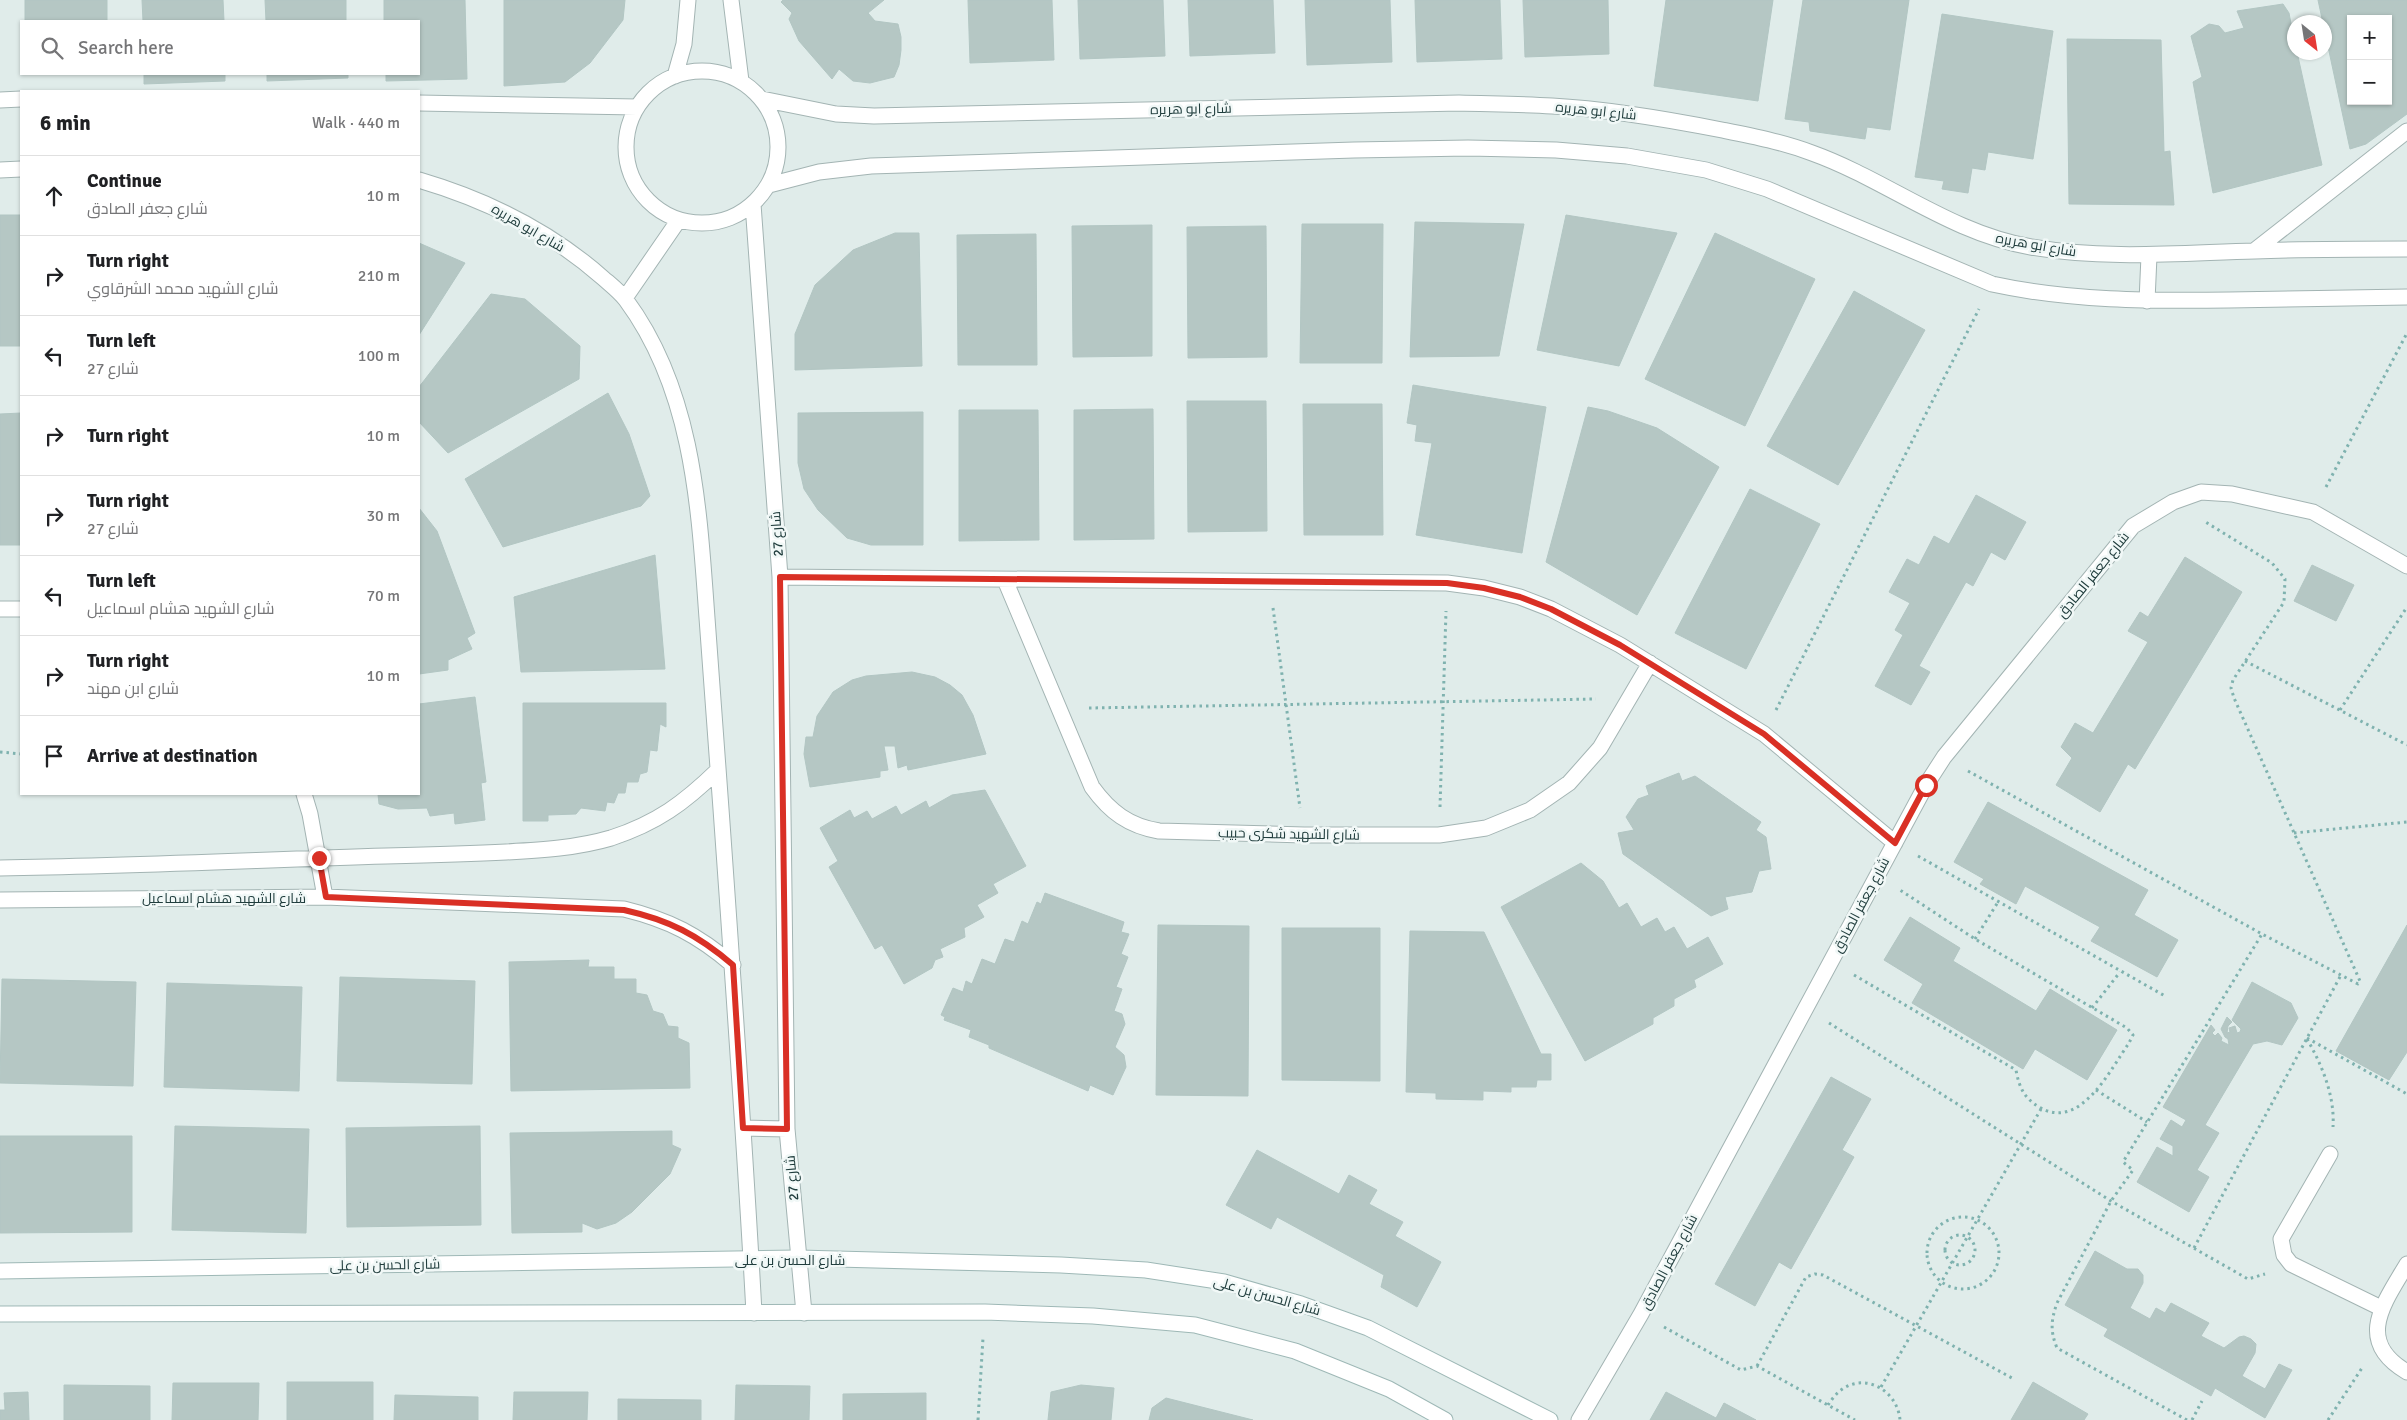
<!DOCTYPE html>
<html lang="en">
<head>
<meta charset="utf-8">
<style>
	:root { --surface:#fff; --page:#f2f2f2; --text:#202124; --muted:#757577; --line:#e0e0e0 }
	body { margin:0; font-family:Signika,Cairo,sans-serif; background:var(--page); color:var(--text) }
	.controls { position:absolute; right:15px; top:15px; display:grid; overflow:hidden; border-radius:0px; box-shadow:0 1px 4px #0004 }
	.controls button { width:45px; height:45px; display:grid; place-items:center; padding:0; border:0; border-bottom:1px solid var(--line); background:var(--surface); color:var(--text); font:25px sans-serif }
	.compass { position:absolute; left:2287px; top:15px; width:45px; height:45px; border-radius:50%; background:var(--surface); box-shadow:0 1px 4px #0004; rotate:150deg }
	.stop { position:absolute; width:15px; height:15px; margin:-11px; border:4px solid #d93025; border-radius:50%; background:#fff }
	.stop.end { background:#d93025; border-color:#fff; box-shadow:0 1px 5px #0008 }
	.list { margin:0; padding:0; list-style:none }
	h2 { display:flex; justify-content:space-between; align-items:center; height:65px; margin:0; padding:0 20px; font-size:21px }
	h2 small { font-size:16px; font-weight:400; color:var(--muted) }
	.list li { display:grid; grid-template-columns:32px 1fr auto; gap:15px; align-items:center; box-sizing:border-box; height:80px; padding:0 20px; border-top:1px solid var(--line) }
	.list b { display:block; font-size:19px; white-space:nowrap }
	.list p { margin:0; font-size:16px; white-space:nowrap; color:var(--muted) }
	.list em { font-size:16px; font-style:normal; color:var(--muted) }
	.icon { flex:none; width:28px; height:28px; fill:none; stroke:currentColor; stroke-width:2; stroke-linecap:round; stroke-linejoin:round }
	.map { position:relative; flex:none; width:2407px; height:1420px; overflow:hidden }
	.search { position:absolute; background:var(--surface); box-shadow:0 1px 4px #0004; left:20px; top:20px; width:400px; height:55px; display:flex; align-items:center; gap:12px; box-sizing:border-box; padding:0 18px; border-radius:0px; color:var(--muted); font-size:19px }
	.panel { position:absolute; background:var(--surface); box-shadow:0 1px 4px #0004; left:20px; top:90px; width:400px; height:705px; border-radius:0px }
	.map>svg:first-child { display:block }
</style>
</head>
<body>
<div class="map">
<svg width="2407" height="1420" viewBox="0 0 2407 1420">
	<rect width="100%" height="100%" fill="#e0ecea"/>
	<path fill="#b5c7c4" stroke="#b2c6c3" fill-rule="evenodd" d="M 25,0 L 107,0 L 107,21 L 25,21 Z
		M 142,0 L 223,0 L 224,21 L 143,21 Z
		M 265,0 L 346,0 L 346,21 L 266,21 Z
		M 384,0 L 465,0 L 467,79 L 386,81 L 386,74 L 419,74 L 419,21 L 384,21 Z
		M 504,0 L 625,0 L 623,20 L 590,63 L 565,82 L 504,86 Z
		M 783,0 L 884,0 L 868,13 L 875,21 L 898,24 L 901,37 L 901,50 L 899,65 L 894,77 L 870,83 L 853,81 L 839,69 L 832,79 L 799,41 L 789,19 L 792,13 L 781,2 Z
		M 968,0 L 1052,0 L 1054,60 L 970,63 Z
		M 1078,0 L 1163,0 L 1165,56 L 1080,59 Z
		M 1188,0 L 1273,0 L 1275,53 L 1190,56 Z
		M 1305,0 L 1390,0 L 1392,62 L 1307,65 Z
		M 1415,0 L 1500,0 L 1502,59 L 1417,62 Z
		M 1523,0 L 1608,0 L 1609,54 L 1525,57 Z
		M 1666,0 L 1773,0 L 1758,101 L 1654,86 Z
		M 1803,0 L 1909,0 L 1890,130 L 1867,127 L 1865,139 L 1810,131 L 1809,122 L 1785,119 Z
		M 2318,0 L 2407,0 L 2407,114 L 2366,144 L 2350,149 ZM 2351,19 L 2388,19 L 2388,101 L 2351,101 Z
		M 2283,4 L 2289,13 L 2294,39 L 2294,52 L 2297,52 L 2322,165 L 2213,193 L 2193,82 L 2202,77 L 2191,36 L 2209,24 L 2219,26 L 2225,33 L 2244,28 L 2237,11 Z
		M 1942,14 L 2053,31 L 2033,159 L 1988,152 L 1985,170 L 1972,168 L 1968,193 L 1942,189 L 1944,181 L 1915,177 Z
		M 2067,39 L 2161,40 L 2164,152 L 2170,151 L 2174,205 L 2069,204 Z
		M 144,74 L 225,74 L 225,81 L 144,84 Z
		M 267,74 L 348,74 L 348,78 L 267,81 Z
		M 0,215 L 21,215 L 21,346 L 0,346 Z
		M 1566,215 L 1677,233 L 1619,366 L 1537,350 Z
		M 1415,222 L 1524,224 L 1499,356 L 1410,357 Z
		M 1302,224 L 1383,224 L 1382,363 L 1300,363 Z
		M 1152,225 L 1152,356 L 1073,357 L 1072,226 Z
		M 1266,226 L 1267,357 L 1188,358 L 1187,227 Z
		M 895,233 L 919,233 L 922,366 L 795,370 L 795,334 L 815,285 L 853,250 Z
		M 1715,233 L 1815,279 L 1745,426 L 1645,379 Z
		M 1036,234 L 1037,365 L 958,365 L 957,235 Z
		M 419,243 L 465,263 L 419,335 Z
		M 1854,291 L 1925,330 L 1838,485 L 1767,446 Z
		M 491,294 L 525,299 L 580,346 L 579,379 L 448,453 L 419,422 L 419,387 Z
		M 1413,385 L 1546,407 L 1522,553 L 1416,535 L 1432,443 L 1415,441 L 1417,425 L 1407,423 Z
		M 608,393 L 629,434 L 650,496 L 641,506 L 503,547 L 465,479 Z
		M 1187,401 L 1266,401 L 1267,531 L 1188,532 Z
		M 1303,404 L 1382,404 L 1383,535 L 1304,535 Z
		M 1588,407 L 1608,411 L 1657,428 L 1719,467 L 1637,615 L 1546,562 Z
		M 1153,409 L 1154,539 L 1074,540 L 1074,410 Z
		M 959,410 L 1038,410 L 1039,540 L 959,541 Z
		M 923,412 L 923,545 L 871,545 L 847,538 L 818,510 L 804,489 L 798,463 L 798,413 Z
		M 21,413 L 21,545 L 0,545 L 0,414 Z
		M 1750,489 L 1820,524 L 1746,669 L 1675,633 Z
		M 1976,495 L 2026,522 L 2005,560 L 1991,552 L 1973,586 L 1966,582 L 1919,666 L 1930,672 L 1911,705 L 1875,686 L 1903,635 L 1895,630 L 1910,603 L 1889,592 L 1907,559 L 1919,565 L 1934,536 L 1949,544 Z
		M 419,508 L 437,531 L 475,633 L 467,638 L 472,649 L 448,660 L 448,670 L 419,674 Z
		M 655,555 L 665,669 L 521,672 L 514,597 Z
		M 2185,557 L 2242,592 L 2135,769 L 2128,764 L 2100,812 L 2056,785 L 2072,758 L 2061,747 L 2075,723 L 2093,733 L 2148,642 L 2128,631 L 2140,612 L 2148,617 Z
		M 2312,565 L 2354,585 L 2336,621 L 2294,601 Z
		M 912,672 L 935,677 L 950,685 L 962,695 L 973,715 L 986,754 L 908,770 L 907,765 L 898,768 L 895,746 L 884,746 L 888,770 L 880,771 L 880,777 L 810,787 L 804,754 L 806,737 L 813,737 L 817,716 L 833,692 L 852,680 L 866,676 Z
		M 475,697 L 486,782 L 481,783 L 485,820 L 455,824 L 454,813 L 430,816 L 427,808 L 398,809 L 379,804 L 378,794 L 419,794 L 419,704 Z
		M 523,703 L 666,703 L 666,727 L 660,724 L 657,751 L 650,750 L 647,772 L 640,774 L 638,782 L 627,782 L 625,793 L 618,793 L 614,803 L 607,802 L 605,811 L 581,808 L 576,814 L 548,815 L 548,821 L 523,821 Z
		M 1679,773 L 1682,781 L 1695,776 L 1761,822 L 1756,830 L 1766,837 L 1771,869 L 1759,871 L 1752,892 L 1725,897 L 1728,909 L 1711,916 L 1623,854 L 1618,833 L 1634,830 L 1626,817 L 1638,799 L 1649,795 L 1646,786 Z
		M 985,790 L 1026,866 L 993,884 L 998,893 L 977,905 L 984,917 L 964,928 L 965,937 L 940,949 L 943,957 L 935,960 L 932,968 L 904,984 L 882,945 L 875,949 L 829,867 L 838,861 L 820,828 L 850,810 L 854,818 L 867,811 L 872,819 L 896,806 L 901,815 L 926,801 L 929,808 L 952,795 Z
		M 1988,802 L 2148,890 L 2134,915 L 2178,940 L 2157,977 L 2091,941 L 2100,927 L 2025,886 L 2016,904 L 1980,884 L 1984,879 L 1954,862 Z
		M 1581,863 L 1603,881 L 1619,908 L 1627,903 L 1641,927 L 1657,918 L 1665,932 L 1674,927 L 1687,949 L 1708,937 L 1723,964 L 1694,980 L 1696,987 L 1674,999 L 1674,1006 L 1653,1018 L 1653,1024 L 1585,1061 L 1501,907 Z
		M 1045,893 L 1124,922 L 1121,932 L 1129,934 L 1121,954 L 1128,957 L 1116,987 L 1122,989 L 1114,1011 L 1122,1014 L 1125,1024 L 1115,1047 L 1124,1055 L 1126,1067 L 1113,1095 L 1090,1085 L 1088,1091 L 989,1048 L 989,1045 L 969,1037 L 971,1030 L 944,1020 L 945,1017 L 941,1015 L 953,988 L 963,992 L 966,981 L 972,984 L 982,959 L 995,964 L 1005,939 L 1014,942 L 1022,921 L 1028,924 L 1037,902 L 1041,904 Z
		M 1910,917 L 1960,948 L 1953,961 L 2036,1011 L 2050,989 L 2117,1030 L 2087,1080 L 2035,1049 L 2023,1069 L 1912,1003 L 1923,984 L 1884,960 Z
		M 1158,925 L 1249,926 L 1248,1096 L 1156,1095 Z
		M 2407,925 L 2407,1052 L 2389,1080 L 2336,1051 Z
		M 1282,928 L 1380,928 L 1380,1081 L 1282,1080 Z
		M 1410,931 L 1484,932 L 1541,1054 L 1551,1054 L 1551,1080 L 1537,1080 L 1536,1087 L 1511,1087 L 1511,1092 L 1483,1091 L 1483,1100 L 1436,1099 L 1436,1093 L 1406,1092 Z
		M 589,960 L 588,967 L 614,967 L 614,979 L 636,979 L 636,993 L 647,995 L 653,1011 L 663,1014 L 668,1026 L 678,1027 L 678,1038 L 689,1043 L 690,1088 L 511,1091 L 509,962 Z
		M 340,977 L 475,981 L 472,1084 L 337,1081 Z
		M 2,979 L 136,982 L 133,1086 L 0,1083 Z
		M 2252,982 L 2291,1003 L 2298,1018 L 2282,1045 L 2267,1041 L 2253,1044 L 2205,1125 L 2219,1133 L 2197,1170 L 2209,1177 L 2189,1212 L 2137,1182 L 2157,1147 L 2173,1156 L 2173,1146 L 2160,1139 L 2171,1120 L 2182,1127 L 2186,1120 L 2163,1107 L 2211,1025 L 2215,1030 L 2212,1033 L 2215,1036 L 2218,1033 L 2222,1038 L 2221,1041 L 2229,1045 L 2228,1039 L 2225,1037 L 2221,1029 L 2227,1017 L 2232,1022 L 2228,1026 L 2227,1033 L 2230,1032 L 2229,1028 L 2235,1026 L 2237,1033 L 2240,1032 L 2241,1029 L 2232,1020 Z
		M 167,983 L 302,987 L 299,1091 L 164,1087 Z
		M 1831,1077 L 1871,1099 L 1842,1150 L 1854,1157 L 1791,1269 L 1779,1262 L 1755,1306 L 1715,1284 Z
		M 175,1126 L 309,1129 L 306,1233 L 172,1230 Z
		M 480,1126 L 481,1225 L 347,1227 L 346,1128 Z
		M 672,1131 L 672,1145 L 681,1149 L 670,1174 L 632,1212 L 616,1223 L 597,1229 L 582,1223 L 582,1232 L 512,1233 L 510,1133 Z
		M 0,1136 L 132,1136 L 132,1232 L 0,1233 Z
		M 1257,1150 L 1339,1194 L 1349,1175 L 1377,1190 L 1369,1204 L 1403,1222 L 1395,1236 L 1441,1262 L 1417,1307 L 1381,1287 L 1384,1275 L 1277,1217 L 1271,1229 L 1226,1205 Z
		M 2095,1251 L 2127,1269 L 2138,1269 L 2143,1275 L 2143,1283 L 2130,1308 L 2150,1319 L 2156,1308 L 2165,1313 L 2171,1303 L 2209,1323 L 2201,1336 L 2224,1348 L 2239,1337 L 2244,1336 L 2251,1339 L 2256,1344 L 2255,1353 L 2242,1376 L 2265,1389 L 2279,1364 L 2292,1370 L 2265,1418 L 2215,1388 L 2211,1396 L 2104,1336 L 2108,1329 L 2065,1305 Z
		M 287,1382 L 373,1382 L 373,1420 L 287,1420 Z
		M 2033,1382 L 2088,1414 L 2084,1420 L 2011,1420 Z
		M 173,1383 L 259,1383 L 258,1420 L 172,1420 Z
		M 64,1385 L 150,1386 L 150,1420 L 64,1420 Z
		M 736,1385 L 810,1386 L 809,1420 L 735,1420 Z
		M 1081,1385 L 1114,1388 L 1111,1420 L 1048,1420 L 1051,1392 Z
		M 28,1392 L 29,1420 L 0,1420 L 0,1410 L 5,1410 L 4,1393 Z
		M 514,1392 L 588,1392 L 587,1420 L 513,1420 Z
		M 1666,1392 L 1716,1418 L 1724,1403 L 1756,1420 L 1650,1420 Z
		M 926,1393 L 926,1420 L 843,1420 L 843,1394 Z
		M 395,1395 L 478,1397 L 478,1420 L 394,1420 Z
		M 1166,1398 L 1253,1420 L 1149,1420 L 1152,1408 Z
		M 618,1399 L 701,1400 L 701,1420 L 618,1420 Z"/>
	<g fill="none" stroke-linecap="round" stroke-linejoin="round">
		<defs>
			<path id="lane" d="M 2330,1154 L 2281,1239 L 2284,1255 L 2291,1264 L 2381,1308"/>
			<path id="street" d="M 731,0 L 741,81
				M626 147a76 76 0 1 1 152 0a76 76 0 1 1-152 0Z
				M 675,76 L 684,44 L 688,0
				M 762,99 L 836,114 L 874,116 L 1459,103 C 1490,104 1521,104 1552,106 C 1609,109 1666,119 1722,130 C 1752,136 1783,142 1812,153 C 1887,180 1950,233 2031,247 C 2106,260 2180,253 2255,251 C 2306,249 2356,249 2407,249
				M 0,100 L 21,99
				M 419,103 L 637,107
				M 0,170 L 21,169
				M 419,180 C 487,200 550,231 603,278 C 611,285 620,292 626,300 C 694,392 699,509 707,618 C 712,681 716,745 721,809 C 733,977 745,1145 754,1313
				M 769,185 L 819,172 L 871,166 L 1354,150 L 1468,148 L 1556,150 L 1627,156 L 1706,170 L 1767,189 L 1992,284 C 2070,301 2149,301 2229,300 C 2288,299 2348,298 2407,297
				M 753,204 L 780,577 L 787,1129 L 804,1313
				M 2254,251 L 2407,131
				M 625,298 L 678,221
				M 2147,301 L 2149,256
				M 780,577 L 1447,583 L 1484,588 L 1520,597 L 1551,609 L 1620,645 L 1764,734 L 1895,843
				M 1005,580 L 1092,787 C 1110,812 1129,826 1159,831 L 1304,835 L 1439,835 L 1486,828 L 1530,810 L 1569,783 L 1600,748 L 1650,663
				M 0,609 L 21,609
				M 304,794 L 310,814 L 325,897
				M 0,868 C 129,866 257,860 386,856 C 426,855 466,854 506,852 C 542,850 577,848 611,838 C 657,823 684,803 718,770
				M 0,900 L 325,897 L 624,909 C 669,920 698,935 733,965
				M 743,1128 L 787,1129
				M 2407,1264 C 2384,1303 2354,1341 2407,1372
				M 1579,1420 L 1641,1314 L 1926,785 L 1944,757 L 2133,526 L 2173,502 L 2201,492 L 2232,494 L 2313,512 L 2407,566"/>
			<path id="secondary" d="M 0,1271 L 799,1258 L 1061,1265 L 1146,1270 L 1224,1282 L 1301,1304 L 1368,1328 L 1550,1420
				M 0,1314 L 985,1312 L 1093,1316 L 1195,1325 L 1295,1351 L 1389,1389 L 1445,1420"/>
		</defs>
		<use href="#lane" stroke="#a3b4b3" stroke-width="17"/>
		<use href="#street" stroke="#a3b4b3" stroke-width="17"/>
		<use href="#secondary" stroke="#9eb8b6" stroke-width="17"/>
		<path stroke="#7fb2af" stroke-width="3" stroke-dasharray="2.5 4" stroke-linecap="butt" d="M 2326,487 L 2407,333
			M 1273,608 L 1300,808
			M 2245,661 L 2407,745
			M 1089,708 L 1596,699
			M 1776,710 L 1979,309
			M 2340,710 L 2407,607
			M 0,752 L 21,754
			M 1968,771 L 2262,934 L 2358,984 L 2360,981 L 2234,698 L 2231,688 L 2233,680 L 2284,602 L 2285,579 L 2272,563 L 2204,521
			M 1440,807 L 1446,611
			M 2294,833 L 2407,822
			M 1918,856 L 2165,996
			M 1975,939 L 1998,902
			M 1854,975 L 2016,1070 C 2019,1087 2024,1098 2039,1107 C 2080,1132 2110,1070 2129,1043 L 2133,1035 L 2127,1028 L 1975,939 L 1900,890
			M 2092,1008 L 2120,972
			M 1829,1023 L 2111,1201 L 2248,1279 L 2265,1274
			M 2307,1038 L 2407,1094
			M 2307,1039 C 2322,1065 2335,1096 2333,1127
			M 2096,1090 L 2147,1122
			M1927 1253a36 36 0 1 1 72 0a36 36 0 1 1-72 0Z
			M1945 1250a15 15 0 1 1 30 0a15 15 0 1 1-30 0Z
			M 2194,1248 L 2341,975
			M 1664,1327 L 1741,1370 L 1757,1366 L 1855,1420
			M 1757,1366 L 1806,1277 L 1815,1274 L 1823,1275 L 2012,1378
			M 1881,1387 L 2041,1109
			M 1828,1405 C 1832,1399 1837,1392 1844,1388 C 1869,1373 1898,1393 1900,1420
			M 978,1420 L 983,1338
			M 2187,1420 L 2057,1348 C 2050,1331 2051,1320 2057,1303 L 2111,1201 L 2133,1170 L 2123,1162 L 2262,934
			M 2192,1420 L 2202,1401
			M 2328,1420 L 2362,1368"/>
		<use href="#lane" stroke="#fff" stroke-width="15"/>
		<use href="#street" stroke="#fff" stroke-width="15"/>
		<use href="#secondary" stroke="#fff" stroke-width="15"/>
	</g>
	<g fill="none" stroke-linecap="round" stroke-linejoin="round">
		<path stroke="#d93025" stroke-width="6" d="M 319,858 L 326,897 L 624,910 C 669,920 698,935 733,965 L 743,1128 L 787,1129 L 780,577 L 1447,583 L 1484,588 L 1520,597 L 1551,609 L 1620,645 L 1764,734 L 1895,843 L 1926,785"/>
	</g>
	<g text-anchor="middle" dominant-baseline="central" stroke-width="5" stroke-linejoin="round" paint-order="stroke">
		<g font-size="14" fill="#203d3d" stroke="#f1f8f7">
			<text transform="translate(1191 109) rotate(-1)">شارع ابو هريره</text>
			<text transform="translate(1596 111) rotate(6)">شارع ابو هريره</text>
			<text transform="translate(528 228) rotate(30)">شارع ابو هريره</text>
			<text transform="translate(2036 245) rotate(10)">شارع ابو هريره</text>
			<text transform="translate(777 534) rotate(-94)">شارع 27</text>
			<text transform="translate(2093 575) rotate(-51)">شارع جعفر الصادق</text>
			<text transform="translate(1289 834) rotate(1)">شارع الشهيد شكرى حبيب</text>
			<text x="224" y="898">شارع الشهيد هشام اسماعيل</text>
			<text transform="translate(1861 905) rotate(-62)">شارع جعفر الصادق</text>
			<text transform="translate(792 1178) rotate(-95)">شارع 27</text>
			<text x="790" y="1260">شارع الحسن بن على</text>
			<text transform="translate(1669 1262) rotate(-62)">شارع جعفر الصادق</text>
			<text transform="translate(385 1265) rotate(-1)">شارع الحسن بن على</text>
			<text transform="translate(1267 1296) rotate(16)">شارع الحسن بن على</text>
		</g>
	</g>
</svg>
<div class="controls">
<button>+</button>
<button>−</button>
</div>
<svg class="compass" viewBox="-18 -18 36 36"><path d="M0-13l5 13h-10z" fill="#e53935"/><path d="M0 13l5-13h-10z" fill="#757577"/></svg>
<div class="stop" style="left:1926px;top:785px"></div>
<div class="stop end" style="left:319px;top:858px"></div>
<div class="search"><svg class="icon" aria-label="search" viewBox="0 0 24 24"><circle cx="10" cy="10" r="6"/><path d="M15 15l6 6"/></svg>Search here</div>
<section class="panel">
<h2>6 min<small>Walk · 440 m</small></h2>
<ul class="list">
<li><svg class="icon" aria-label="ahead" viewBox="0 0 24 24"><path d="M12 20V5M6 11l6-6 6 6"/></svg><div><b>Continue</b><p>شارع جعفر الصادق</p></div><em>10 m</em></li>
<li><svg class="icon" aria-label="right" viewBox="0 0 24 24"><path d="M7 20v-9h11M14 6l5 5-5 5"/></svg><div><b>Turn right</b><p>شارع الشهيد محمد الشرقاوي</p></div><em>210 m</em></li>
<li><svg class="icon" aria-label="left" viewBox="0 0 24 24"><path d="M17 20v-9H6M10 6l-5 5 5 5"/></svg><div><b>Turn left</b><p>شارع 27</p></div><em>100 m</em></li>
<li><svg class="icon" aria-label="right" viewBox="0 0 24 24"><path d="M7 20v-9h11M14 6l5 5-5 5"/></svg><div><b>Turn right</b></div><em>10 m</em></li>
<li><svg class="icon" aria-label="right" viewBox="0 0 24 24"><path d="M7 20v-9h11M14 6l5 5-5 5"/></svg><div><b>Turn right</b><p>شارع 27</p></div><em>30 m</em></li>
<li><svg class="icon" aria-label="left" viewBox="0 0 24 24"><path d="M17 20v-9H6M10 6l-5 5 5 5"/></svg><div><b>Turn left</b><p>شارع الشهيد هشام اسماعيل</p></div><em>70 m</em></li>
<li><svg class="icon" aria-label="right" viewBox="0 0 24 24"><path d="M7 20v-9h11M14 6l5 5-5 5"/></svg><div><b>Turn right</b><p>شارع ابن مهند</p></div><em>10 m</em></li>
<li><svg class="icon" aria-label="arrive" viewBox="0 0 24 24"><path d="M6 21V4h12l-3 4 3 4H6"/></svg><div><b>Arrive at destination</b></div></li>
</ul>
</section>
</div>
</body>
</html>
